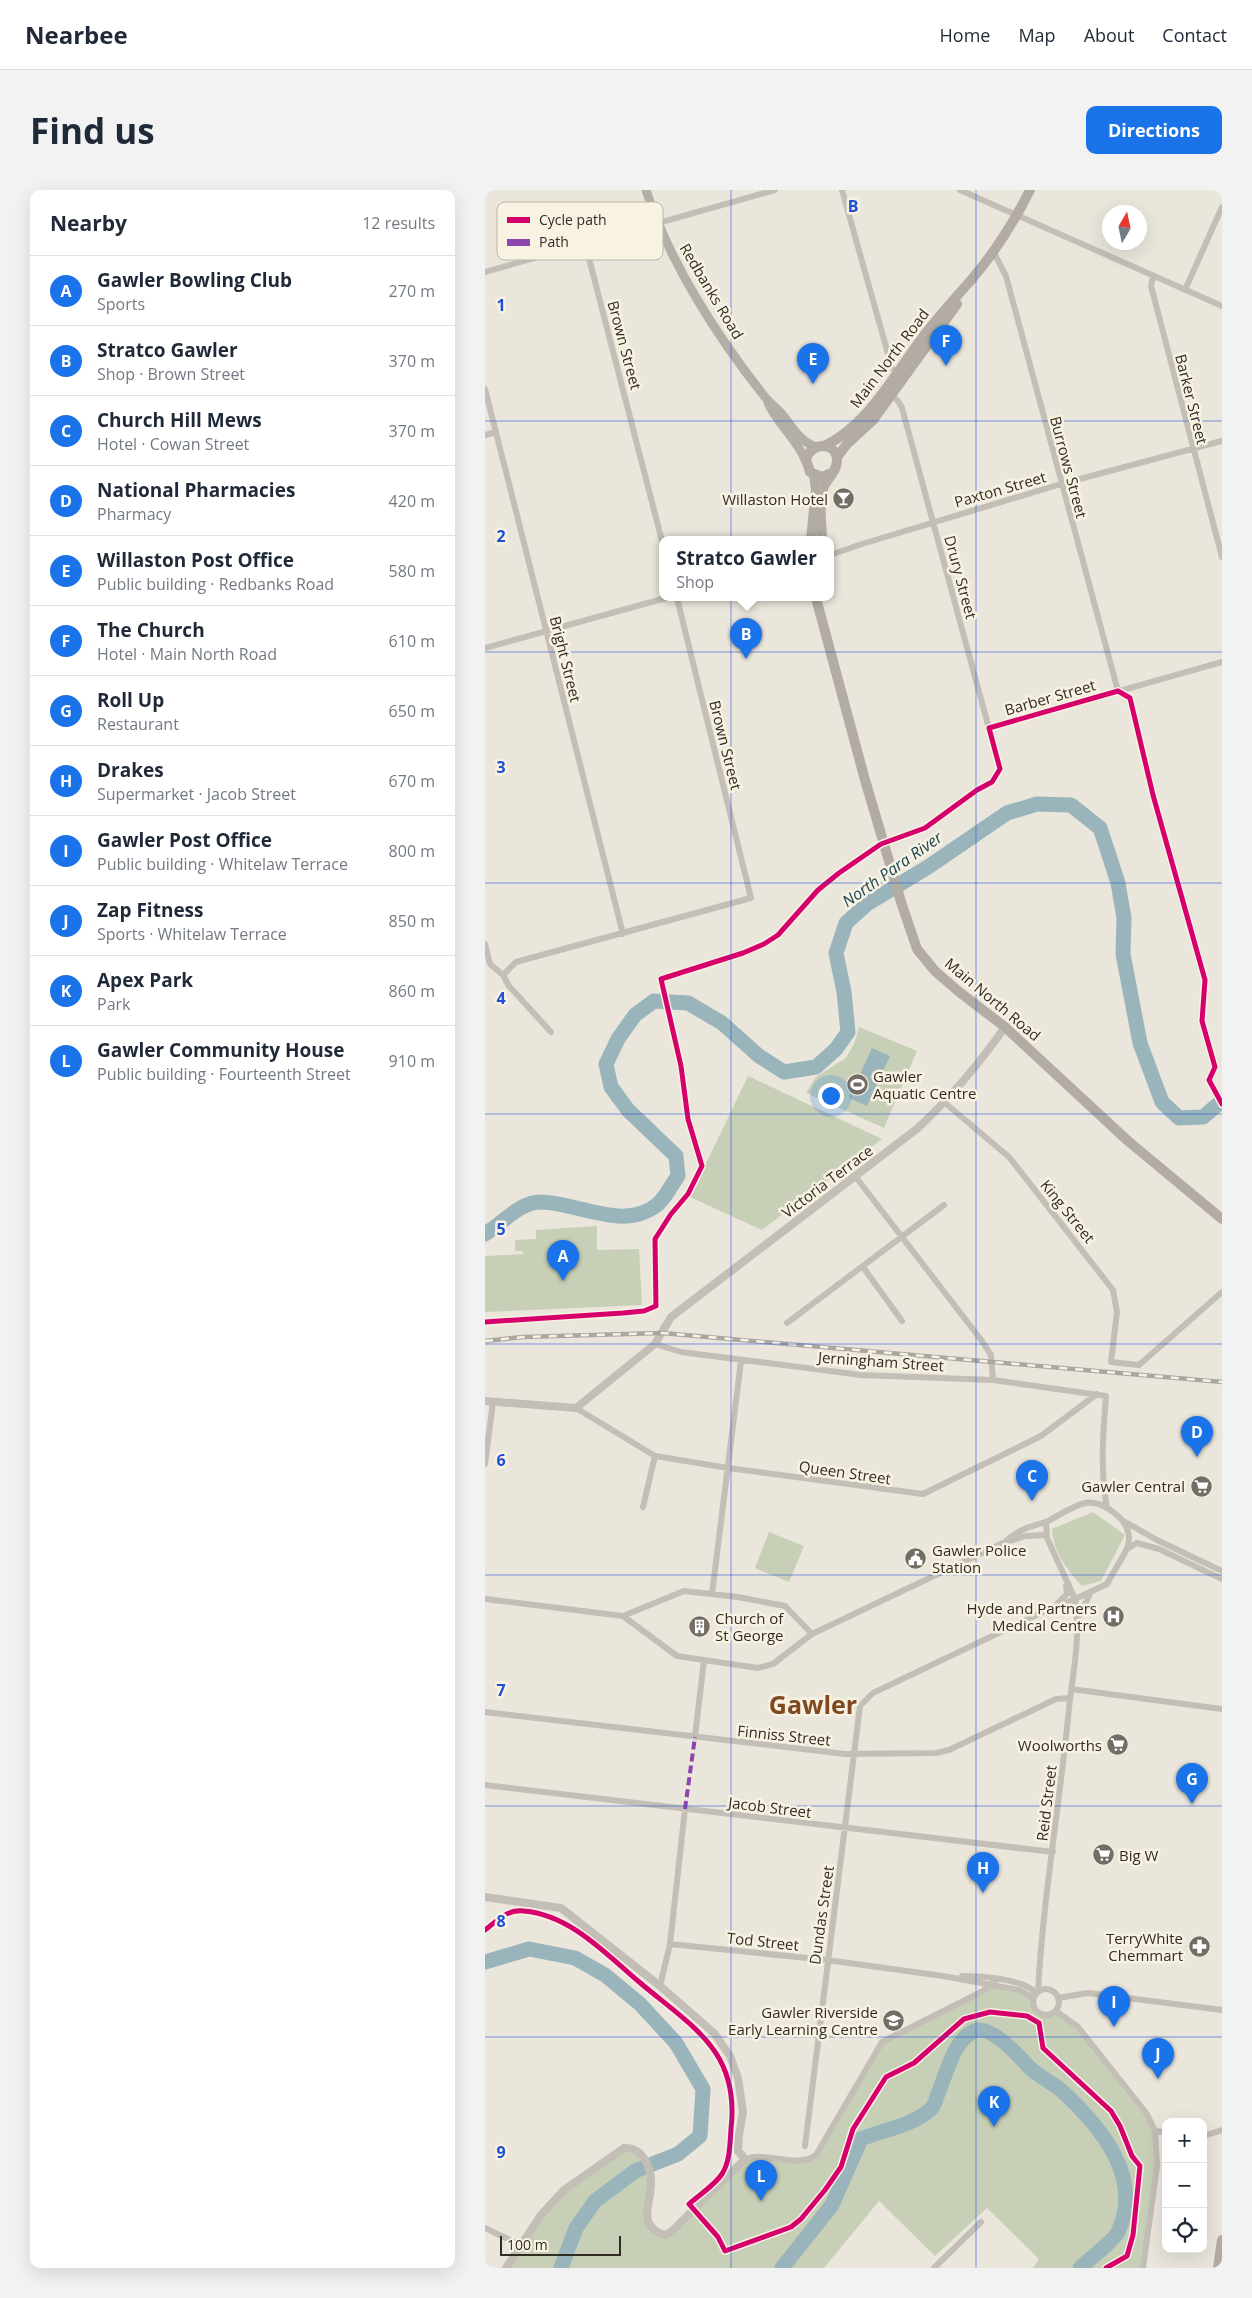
<!DOCTYPE html>
<html lang="en">
<head>
<meta charset="utf-8">
<style>
	:root { --surface:#fff; --page:#f2f2f3; --text:#1f2937; --muted:#747a83; --line:#e0e1e3; --accent:#1a73e8 }
	body { margin:0; font-family:"Open Sans",sans-serif; background:var(--page); color:var(--text) }
	.controls { position:absolute; right:15px; bottom:15px; display:grid; overflow:hidden; border-radius:10px; box-shadow:0 5px 20px #0002 }
	.controls button { width:45px; height:45px; display:grid; place-items:center; padding:0; border:0; border-bottom:1px solid var(--line); background:var(--surface); color:var(--text); font:25px sans-serif }
	.compass { position:absolute; left:617px; top:15px; width:45px; height:45px; border-radius:50%; background:var(--surface); box-shadow:0 5px 20px #0002; rotate:9deg }
	.scale { position:absolute; left:15px; bottom:12px; width:121px; box-sizing:border-box; padding-left:5px; border:2px solid #332c25; border-top:0; font-size:14px; line-height:18px; white-space:nowrap; color:#332c25; -webkit-text-stroke:4px #f8f2e2; paint-order:stroke }
	.you { position:absolute; left:345px; top:905px; width:18px; height:18px; margin:-12px; border:4px solid #fff; border-radius:50%; background:#1a73e8; box-shadow:0 0 0 8px #1a73e833 }
	.badge { display:grid; place-items:center; width:32px; height:32px; border-radius:50%; background:var(--accent); color:#fff; font-size:16px; font-weight:700 }
	.pin { position:absolute; translate:-50% -41px; filter:drop-shadow(0 1px 2px #0008) }
	.pin::after { content:''; position:absolute; top:26px; width:18px; height:15px; background:inherit; clip-path:polygon(0 0,100% 0,50% 100%) }
	.popup { position:absolute; left:174px; top:346px; width:175px; height:65px; box-sizing:border-box; display:grid; place-content:center; border-radius:10px; background:var(--surface); filter:drop-shadow(0 1px 4px #0005); font-size:16px; white-space:nowrap; color:var(--muted) }
	.popup b { font-size:19px; color:var(--text) }
	.popup::after { content:''; position:absolute; left:50%; top:100%; margin-left:-10px; border:10px solid transparent; border-top-color:var(--surface) }
	.list { margin:0; padding:0; list-style:none }
	h2 { display:flex; justify-content:space-between; align-items:center; height:65px; margin:0; padding:0 20px; font-size:21px }
	h2 small { font-size:16px; font-weight:400; color:var(--muted) }
	.list li { display:grid; grid-template-columns:32px 1fr auto; gap:15px; align-items:center; box-sizing:border-box; height:70px; padding:0 20px; border-top:1px solid var(--line) }
	.list b { display:block; font-size:19px; white-space:nowrap }
	.list p { margin:0; font-size:16px; white-space:nowrap; color:var(--muted) }
	.list em { font-size:16px; font-style:normal; color:var(--muted) }
	.icon { flex:none; width:28px; height:28px; fill:none; stroke:currentColor; stroke-width:2; stroke-linecap:round; stroke-linejoin:round }
	.map { position:relative; flex:none; width:737px; height:2078px; overflow:hidden; border-radius:10px }
	header { display:flex; align-items:center; gap:30px; box-sizing:border-box; height:70px; padding:0 25px; background:var(--surface); border-bottom:1px solid var(--line) }
	header strong { font-size:24px }
	nav { display:flex; gap:28px; margin-inline-start:auto; font-size:18px }
	.intro { display:flex; align-items:center; justify-content:space-between; box-sizing:border-box; height:120px; padding:0 30px }
	h1 { margin:0; font-size:35px }
	.button { padding:12px 22px; border-radius:10px; background:var(--accent); color:#fff; font-size:18px; font-weight:700 }
	main { display:flex; gap:30px; padding:0 30px }
	aside { flex:1; background:var(--surface); border-radius:10px; box-shadow:0 5px 20px #0002 }
	.map>svg:first-child { display:block }
</style>
</head>
<body>
<header>
<strong>Nearbee</strong>
<nav><a>Home</a><a>Map</a><a>About</a><a>Contact</a></nav>
</header>
<div class="intro"><h1>Find us</h1><a class="button">Directions</a></div>
<main>
<aside>
<h2>Nearby<small>12 results</small></h2>
<ul class="list">
<li><span class="badge">A</span><div><b>Gawler Bowling Club</b><p>Sports</p></div><em>270 m</em></li>
<li><span class="badge">B</span><div><b>Stratco Gawler</b><p>Shop · Brown Street</p></div><em>370 m</em></li>
<li><span class="badge">C</span><div><b>Church Hill Mews</b><p>Hotel · Cowan Street</p></div><em>370 m</em></li>
<li><span class="badge">D</span><div><b>National Pharmacies</b><p>Pharmacy</p></div><em>420 m</em></li>
<li><span class="badge">E</span><div><b>Willaston Post Office</b><p>Public building · Redbanks Road</p></div><em>580 m</em></li>
<li><span class="badge">F</span><div><b>The Church</b><p>Hotel · Main North Road</p></div><em>610 m</em></li>
<li><span class="badge">G</span><div><b>Roll Up</b><p>Restaurant</p></div><em>650 m</em></li>
<li><span class="badge">H</span><div><b>Drakes</b><p>Supermarket · Jacob Street</p></div><em>670 m</em></li>
<li><span class="badge">I</span><div><b>Gawler Post Office</b><p>Public building · Whitelaw Terrace</p></div><em>800 m</em></li>
<li><span class="badge">J</span><div><b>Zap Fitness</b><p>Sports · Whitelaw Terrace</p></div><em>850 m</em></li>
<li><span class="badge">K</span><div><b>Apex Park</b><p>Park</p></div><em>860 m</em></li>
<li><span class="badge">L</span><div><b>Gawler Community House</b><p>Public building · Fourteenth Street</p></div><em>910 m</em></li>
</ul>
</aside>
<div class="map">
<svg width="737" height="2078" viewBox="0 0 737 2078">
	<rect width="100%" height="100%" fill="#eae6dc"/>
	<path fill="#c7d0b6" d="M 374,837 L 432,861 L 399,938 L 321,903 L 331,887 L 361,868 L 369,854 Z
		M 263,886 L 397,949 L 277,1040 L 205,1007 Z
		M 112,1036 L 112,1060 L 154,1059 L 157,1115 L 0,1122 L 0,1066 L 38,1064 L 38,1061 L 30,1061 L 30,1050 L 51,1049 L 51,1040 Z
		M 608,1322 L 640,1345 L 616,1391 L 597,1396 C 582,1380 568,1361 567,1339 Z
		M 284,1342 L 319,1356 L 304,1392 L 270,1378 Z
		M 506,1794 L 534,1800 L 548,1810 L 549,1818 L 554,1824 L 564,1825 L 571,1821 L 585,1830 L 662,1924 L 673,1960 L 658,2078 L 548,2078 L 554,2069 L 502,2018 L 450,2066 L 394,2011 L 339,2078 L 21,2078 L 35,2055 L 79,2000 L 133,1961 L 155,1961 L 165,1985 L 164,2033 L 180,2045 L 260,1969 L 326,1969 L 397,1852 Z"/>
	<path fill="#99b5bb" d="M 387,858 L 405,866 L 382,916 L 364,908 Z"/>
	<g fill="none" stroke-linecap="round" stroke-linejoin="round">
		<path stroke="#99b5bb" stroke-width="15" d="M 0,1044 C 17,1034 34,1012 56,1012 C 95,1013 139,1042 173,1014 C 181,1007 187,994 193,986 L 191,966 L 143,920 L 126,897 L 121,874 L 133,849 L 150,825 L 169,811 L 203,813 L 237,833 L 274,866 L 299,882 L 331,877 L 351,859 L 363,842 L 359,802 L 351,763 L 361,733 L 382,714 L 443,677 L 522,623 L 552,614 L 586,615 L 615,638 L 623,662 L 633,693 L 639,728 L 638,764 L 655,853 L 677,912 L 694,928 L 718,927 L 737,911
			M 0,1772 L 44,1759 L 90,1768 L 120,1785 L 155,1814 L 191,1853 L 218,1899 L 215,1946 L 193,1964 L 150,1981 L 110,2011 L 91,2038 L 76,2078
			M 297,2078 L 347,2015 L 376,1949 C 398,1940 429,1935 446,1919 C 449,1916 451,1910 452,1906 C 461,1886 468,1850 489,1841 C 505,1834 533,1865 543,1876 C 552,1886 567,1892 577,1901 C 615,1936 659,1987 633,2042 C 628,2052 604,2069 595,2078"/>
		<path stroke="#c3beb6" stroke-width="6" d="M 357,0 L 407,178 L 412,182
			M 475,0 L 737,116
			M 100,53 L 177,351
			M 508,61 L 521,86 L 633,501
			M 0,82 L 290,0
			M 668,85 L 666,96 L 737,367
			M 700,100 L 737,17
			M 0,199 L 138,744
			M 407,205 L 413,211 L 417,218 L 515,579
			M 0,245 L 11,242
			M 345,365 L 377,354 L 576,294 L 737,251
			M 0,458 L 181,408
			M 504,538 L 737,472
			M 0,754 L 5,774 L 18,785 L 24,796 L 66,842
			M 18,785 L 31,772 L 266,708 L 192,408
			M 460,913 L 524,967 L 628,1100 L 632,1122 L 626,1172 L 654,1175 L 737,1102
			M 370,986 L 497,1151 L 506,1165 L 508,1190
			M 378,1077 L 417,1131
			M 302,1133 L 459,1015
			M 170,1154 L 196,1162 L 376,1185 L 508,1190 L 621,1206 C 618,1243 615,1281 622,1318
			M 91,1218 L 170,1266 L 243,1278 L 438,1304 L 556,1246 L 612,1204
			M 0,1274 L 8,1212
			M 158,1317 L 170,1266
			M 637,1330 L 672,1350 L 737,1381
			M 521,1351 C 534,1339 544,1337 561,1332
			M 642,1359 C 643,1355 644,1351 644,1347 C 643,1329 618,1310 600,1313 C 587,1316 573,1326 561,1332 L 562,1348 L 590,1409 L 622,1394 L 642,1359 L 652,1353 L 674,1359 L 737,1389
			M 199,1401 L 253,1407 L 300,1416 L 327,1444 L 288,1474 L 273,1478 L 192,1466 L 138,1426 Z
			M 227,1404 L 256,1171
			M 0,1409 L 138,1426
			M 572,1414 L 582,1404 L 581,1396
			M 594,1426 L 605,1404
			M 327,1444 L 518,1353 L 540,1346 L 561,1345
			M 586,1499 L 737,1519
			M 0,1522 L 360,1564 L 451,1563 L 464,1560 L 571,1509 L 585,1508
			M 210,1547 L 219,1470
			M 0,1595 L 568,1662
			M 185,1754 L 342,1770 L 458,1786 L 534,1800 L 545,1806 L 548,1810
			M 477,1786 C 496,1786 539,1789 551,1803
			M 175,1796 L 185,1754 L 200,1619
			M548 1812a13 13 0 1 1 26 0a13 13 0 1 1-26 0Z
			M 573,1808 L 603,1803 L 737,1820
			M 571,1821 L 593,1837 L 662,1924 L 670,1941 L 672,1976 L 658,2078
			M 670,1941 L 681,1942
			M 718,1946 L 737,1940
			M 320,1956 L 375,1516 L 388,1503 L 564,1419 L 590,1409 C 596,1445 588,1483 584,1518 C 575,1613 558,1707 553,1802
			M 260,1969 C 284,1961 312,1979 331,1965 L 397,1852 L 498,1801 L 512,1789
			M 0,2038 L 35,2055
			M 449,2078 L 496,2032"/>
		<path stroke="#c3beb6" stroke-width="8" d="M 0,1211 L 91,1218 L 170,1154 L 186,1127 L 433,938 C 466,907 494,874 520,837
			M 0,1707 L 76,1718 L 175,1796 L 229,1843 L 245,1866 L 253,1888 L 258,1922 L 254,1945 L 253,1961 L 260,1969 L 187,2041 L 180,2045 C 152,2036 165,2016 166,1995 C 167,1978 158,1957 139,1958 L 79,2000 L 56,2025 L 21,2078"/>
		<path stroke="#b4afa6" stroke-width="9" d="M 161,0 C 184,72 233,148 280,207 C 285,213 291,218 296,223 C 307,236 314,251 331,257
			M 283,213 C 293,235 313,250 321,272"/>
		<path stroke="#b2aca5" stroke-width="10" d="M 339,256 C 383,236 411,182 440,144 C 455,125 471,107 487,89 C 510,62 529,32 545,0
			M 352,267 L 362,254 L 388,230 L 472,114
			M 326,350 L 331,299 L 329,285
			M 337,350 C 337,334 333,315 338,299 C 341,289 352,282 352,271 C 352,251 326,252 321,269 L 325,282 L 337,287 L 347,283
			M 331,408 L 380,590 L 417,715 L 432,759 L 450,781 L 473,801 L 520,837 L 643,951 L 737,1029
			M 733,2078 L 737,2050"/>
		<defs>
			<path id="rail" d="M 0,1151 L 38,1147 L 177,1143 L 737,1192"/>
		</defs>
		<use href="#rail" stroke="#aaa6a0" stroke-width="4.5"/>
		<use href="#rail" stroke="#f8f2e2" stroke-width="2.5" stroke-dasharray="8" stroke-linecap="butt"/>
		<path stroke="#8e44ad" stroke-width="4" stroke-dasharray="8 4" stroke-linecap="butt" d="M 200,1619 L 210,1547"/>
		<defs>
			<path id="cycleway" d="M 0,1132 L 138,1123 L 159,1121 L 171,1116 L 170,1049 L 186,1024 L 203,1004 L 217,976 L 203,929 L 196,876 L 176,789 L 258,763 L 279,754 L 293,745 L 333,700 L 354,683 L 396,654 L 440,638 L 492,600 L 507,592 L 515,579 L 504,538 L 633,501 L 645,508 L 668,605 L 720,790 L 717,831 L 730,877 L 724,890 L 737,914
				M 0,1740 C 13,1730 22,1719 39,1721 C 85,1725 120,1763 153,1791 C 207,1837 255,1860 246,1939 C 245,1953 245,1972 237,1984 C 230,1995 214,2005 204,2014 L 233,2047 L 240,2061 L 306,2037 L 316,2029 L 340,2000 L 356,1977 L 368,1939 L 401,1887 L 429,1873 L 479,1829 L 505,1822 L 542,1826 L 554,1833 L 558,1858 L 626,1921 L 635,1936 L 647,1966 L 655,1976 L 648,2045 L 642,2066 L 621,2078"/>
		</defs>
		<use href="#cycleway" stroke="#f8f2e2" stroke-width="8"/>
		<use href="#cycleway" stroke="#d6006c" stroke-width="5"/>
	</g>
	<path fill="none" stroke="#1d4ed8" stroke-width="1" stroke-opacity="0.55" d="M 246,0 L 246,2078M 491,0 L 491,2078M 0,231 L 737,231M 0,462 L 737,462M 0,693 L 737,693M 0,924 L 737,924M 0,1154 L 737,1154M 0,1385 L 737,1385M 0,1616 L 737,1616M 0,1847 L 737,1847"/>
	<defs>
		<symbol id="bar-disc" viewBox="-11 -11 22 22"><circle r="9.5" fill="#736d65" stroke="#f8f2e2"/><path d="M-6-5H6L.8 .8V4.5H3.5V6h-7V4.5H-.8V.8Z" fill="#fff"/></symbol>
		<symbol id="stadium-disc" viewBox="-11 -11 22 22"><circle r="9.5" fill="#736d65" stroke="#f8f2e2"/><path d="M0-5a6.5 5 0 1 0 0 10a6.5 5 0 1 0 0-10ZM-3.5-1.8h7v3.6h-7Z" fill="#fff"/></symbol>
		<symbol id="supermarket-disc" viewBox="-11 -11 22 22"><circle r="9.5" fill="#736d65" stroke="#f8f2e2"/><path d="M-6-5.5h2.5l.6 2H6L4.5 2H-2.5L-4.4-4H-6ZM-1.5 3.2a1.3 1.3 0 1 0 .1 0ZM3 3.2a1.3 1.3 0 1 0 .1 0Z" fill="#fff"/></symbol>
		<symbol id="civic-disc" viewBox="-11 -11 22 22"><circle r="9.5" fill="#736d65" stroke="#f8f2e2"/><path d="M-.6-6.5H3V-4.5H.6V-3L4-1V1h2V6H-6V1h2V-1L-.6-3ZM-1.2 2.5V6h2.4V2.5Z" fill="#fff"/></symbol>
		<symbol id="hospital-disc" viewBox="-11 -11 22 22"><circle r="9.5" fill="#736d65" stroke="#f8f2e2"/><path d="M-5-5h3v3.5h4V-5h3V5h-3V1.5h-4V5h-3Z" fill="#fff"/></symbol>
		<symbol id="building-disc" viewBox="-11 -11 22 22"><circle r="9.5" fill="#736d65" stroke="#f8f2e2"/><path d="M-4-6H4V6H1V3H-1V6H-4ZM-2.5-4.3h1.7v1.8h-1.7ZM.8-4.3h1.7v1.8H.8ZM-2.5-1h1.7V.8h-1.7ZM.8-1h1.7V.8H.8Z" fill="#fff"/></symbol>
		<symbol id="pharmacy-disc" viewBox="-11 -11 22 22"><circle r="9.5" fill="#736d65" stroke="#f8f2e2"/><path d="M-2-6h4v4h4v4h-4v4h-4v-4h-4v-4h4Z" fill="#fff"/></symbol>
		<symbol id="school-disc" viewBox="-11 -11 22 22"><circle r="9.5" fill="#736d65" stroke="#f8f2e2"/><path d="M0-5L7-2L0 1L-7-2ZM-4 1L0 2.5L4 1V4Q0 6-4 4Z" fill="#fff"/></symbol>
	</defs>
	<g fill-rule="evenodd">
		<use href="#bar-disc" x="346" y="296" width="25" height="25"/>
		<use href="#stadium-disc" x="360" y="882" width="25" height="25"/>
		<use href="#supermarket-disc" x="704" y="1284" width="25" height="25"/>
		<use href="#civic-disc" x="418" y="1356" width="25" height="25"/>
		<use href="#hospital-disc" x="616" y="1414" width="25" height="25"/>
		<use href="#building-disc" x="202" y="1424" width="25" height="25"/>
		<use href="#supermarket-disc" x="620" y="1542" width="25" height="25"/>
		<use href="#supermarket-disc" x="606" y="1652" width="25" height="25"/>
		<use href="#pharmacy-disc" x="702" y="1744" width="25" height="25"/>
		<use href="#school-disc" x="396" y="1818" width="25" height="25"/>
	</g>
	<g text-anchor="middle" dominant-baseline="central" stroke-width="5" stroke-linejoin="round" paint-order="stroke">
		<g font-size="15" fill="#332c25" stroke="#f8f2e2">
			<text transform="translate(227 101) rotate(59)">Redbanks Road</text>
			<text transform="translate(140 155) rotate(75)">Brown Street</text>
			<text transform="translate(404 168) rotate(-53)">Main North Road</text>
			<text transform="translate(707 209) rotate(76)">Barker Street</text>
			<text transform="translate(584 277) rotate(75)">Burrows Street</text>
			<text transform="translate(515 299) rotate(-16)">Paxton Street</text>
			<text transform="translate(476 387) rotate(75)">Drury Street</text>
			<text transform="translate(81 469) rotate(76)">Bright Street</text>
			<text transform="translate(565 507) rotate(-16)">Barber Street</text>
			<text transform="translate(241 555) rotate(76)">Brown Street</text>
			<text transform="translate(508 809) rotate(40)">Main North Road</text>
			<text transform="translate(342 991) rotate(-37)">Victoria Terrace</text>
			<text transform="translate(583 1021) rotate(51)">King Street</text>
			<text transform="translate(396 1171) rotate(4)">Jerningham Street</text>
			<text transform="translate(360 1282) rotate(8)">Queen Street</text>
			<text transform="translate(299 1545) rotate(6)">Finniss Street</text>
			<text transform="translate(561 1613) rotate(-83)">Reid Street</text>
			<text transform="translate(285 1617) rotate(7)">Jacob Street</text>
			<text transform="translate(336 1725) rotate(-82)">Dundas Street</text>
			<text transform="translate(278 1751) rotate(6)">Tod Street</text>
		</g>
		<g font-size="15" fill="#332c25" stroke="#f8f2e2" text-anchor="end">
			<text x="343" y="309">Willaston Hotel</text>
			<text x="388" y="886" text-anchor="start">Gawler<tspan x="388" dy="17">Aquatic Centre</tspan></text>
			<text x="700" y="1296">Gawler Central</text>
			<text x="447" y="1360" text-anchor="start">Gawler Police<tspan x="447" dy="17">Station</tspan></text>
			<text x="612" y="1418">Hyde and Partners<tspan x="612" dy="17">Medical Centre</tspan></text>
			<text x="230" y="1428" text-anchor="start">Church of<tspan x="230" dy="17">St George</tspan></text>
			<text x="617" y="1555">Woolworths</text>
			<text x="634" y="1665" text-anchor="start">Big W</text>
			<text x="698" y="1748">TerryWhite<tspan x="698" dy="17">Chemmart</tspan></text>
			<text x="393" y="1822">Gawler Riverside<tspan x="393" dy="17">Early Learning Centre</tspan></text>
		</g>
		<g font-size="16" font-style="italic" fill="#1b4553" stroke="#f8f2e2">
			<text transform="translate(407 679) rotate(-35)">North Para River</text>
		</g>
		<g font-size="25" font-weight="bold" fill="#80481f" stroke="#f8f2e2">
			<text x="328" y="1514">Gawler</text>
		</g>
	</g>
	<rect x="12" y="12" width="166" height="58" rx="8" fill="#f8f2e2" stroke="#bdb7a9" stroke-width="1"/>
	<rect x="22" y="27" width="23" height="6" fill="#d6006c"/>
	<rect x="22" y="49" width="23" height="7" fill="#8e44ad"/>
	<g font-size="14" fill="#332c25">
		<text x="54" y="35">Cycle path</text>
		<text x="54" y="57">Path</text>
	</g>
	<g font-size="16" text-anchor="middle" font-weight="bold" fill="#1d4ed8" stroke="#f8f2e2" stroke-width="5" stroke-linejoin="round" paint-order="stroke">
		<text x="368" y="22">B</text>
		<text x="16" y="121">1</text>
		<text x="16" y="352">2</text>
		<text x="16" y="583">3</text>
		<text x="16" y="814">4</text>
		<text x="16" y="1045">5</text>
		<text x="16" y="1276">6</text>
		<text x="16" y="1506">7</text>
		<text x="16" y="1737">8</text>
		<text x="16" y="1968">9</text>
	</g>
</svg>
<div class="controls">
<button>+</button>
<button>−</button>
<button><svg class="icon" aria-label="locate" viewBox="0 0 24 24"><circle cx="12" cy="12" r="6"/><path d="M12 2v4M12 18v4M2 12h4M18 12h4"/></svg></button>
</div>
<svg class="compass" viewBox="-18 -18 36 36"><path d="M0-13l5 13h-10z" fill="#e53935"/><path d="M0 13l5-13h-10z" fill="#747a83"/></svg>
<div class="scale">100 m</div>
<div class="you"></div>
<div class="pin badge" style="left:78px;top:1091px">A</div>
<div class="pin badge" style="left:261px;top:469px">B</div>
<div class="popup"><b>Stratco Gawler</b>Shop</div>
<div class="pin badge" style="left:547px;top:1311px">C</div>
<div class="pin badge" style="left:712px;top:1267px">D</div>
<div class="pin badge" style="left:328px;top:194px">E</div>
<div class="pin badge" style="left:461px;top:176px">F</div>
<div class="pin badge" style="left:707px;top:1614px">G</div>
<div class="pin badge" style="left:498px;top:1703px">H</div>
<div class="pin badge" style="left:629px;top:1837px">I</div>
<div class="pin badge" style="left:673px;top:1889px">J</div>
<div class="pin badge" style="left:509px;top:1937px">K</div>
<div class="pin badge" style="left:276px;top:2011px">L</div>
</div>
</main>
</body>
</html>
